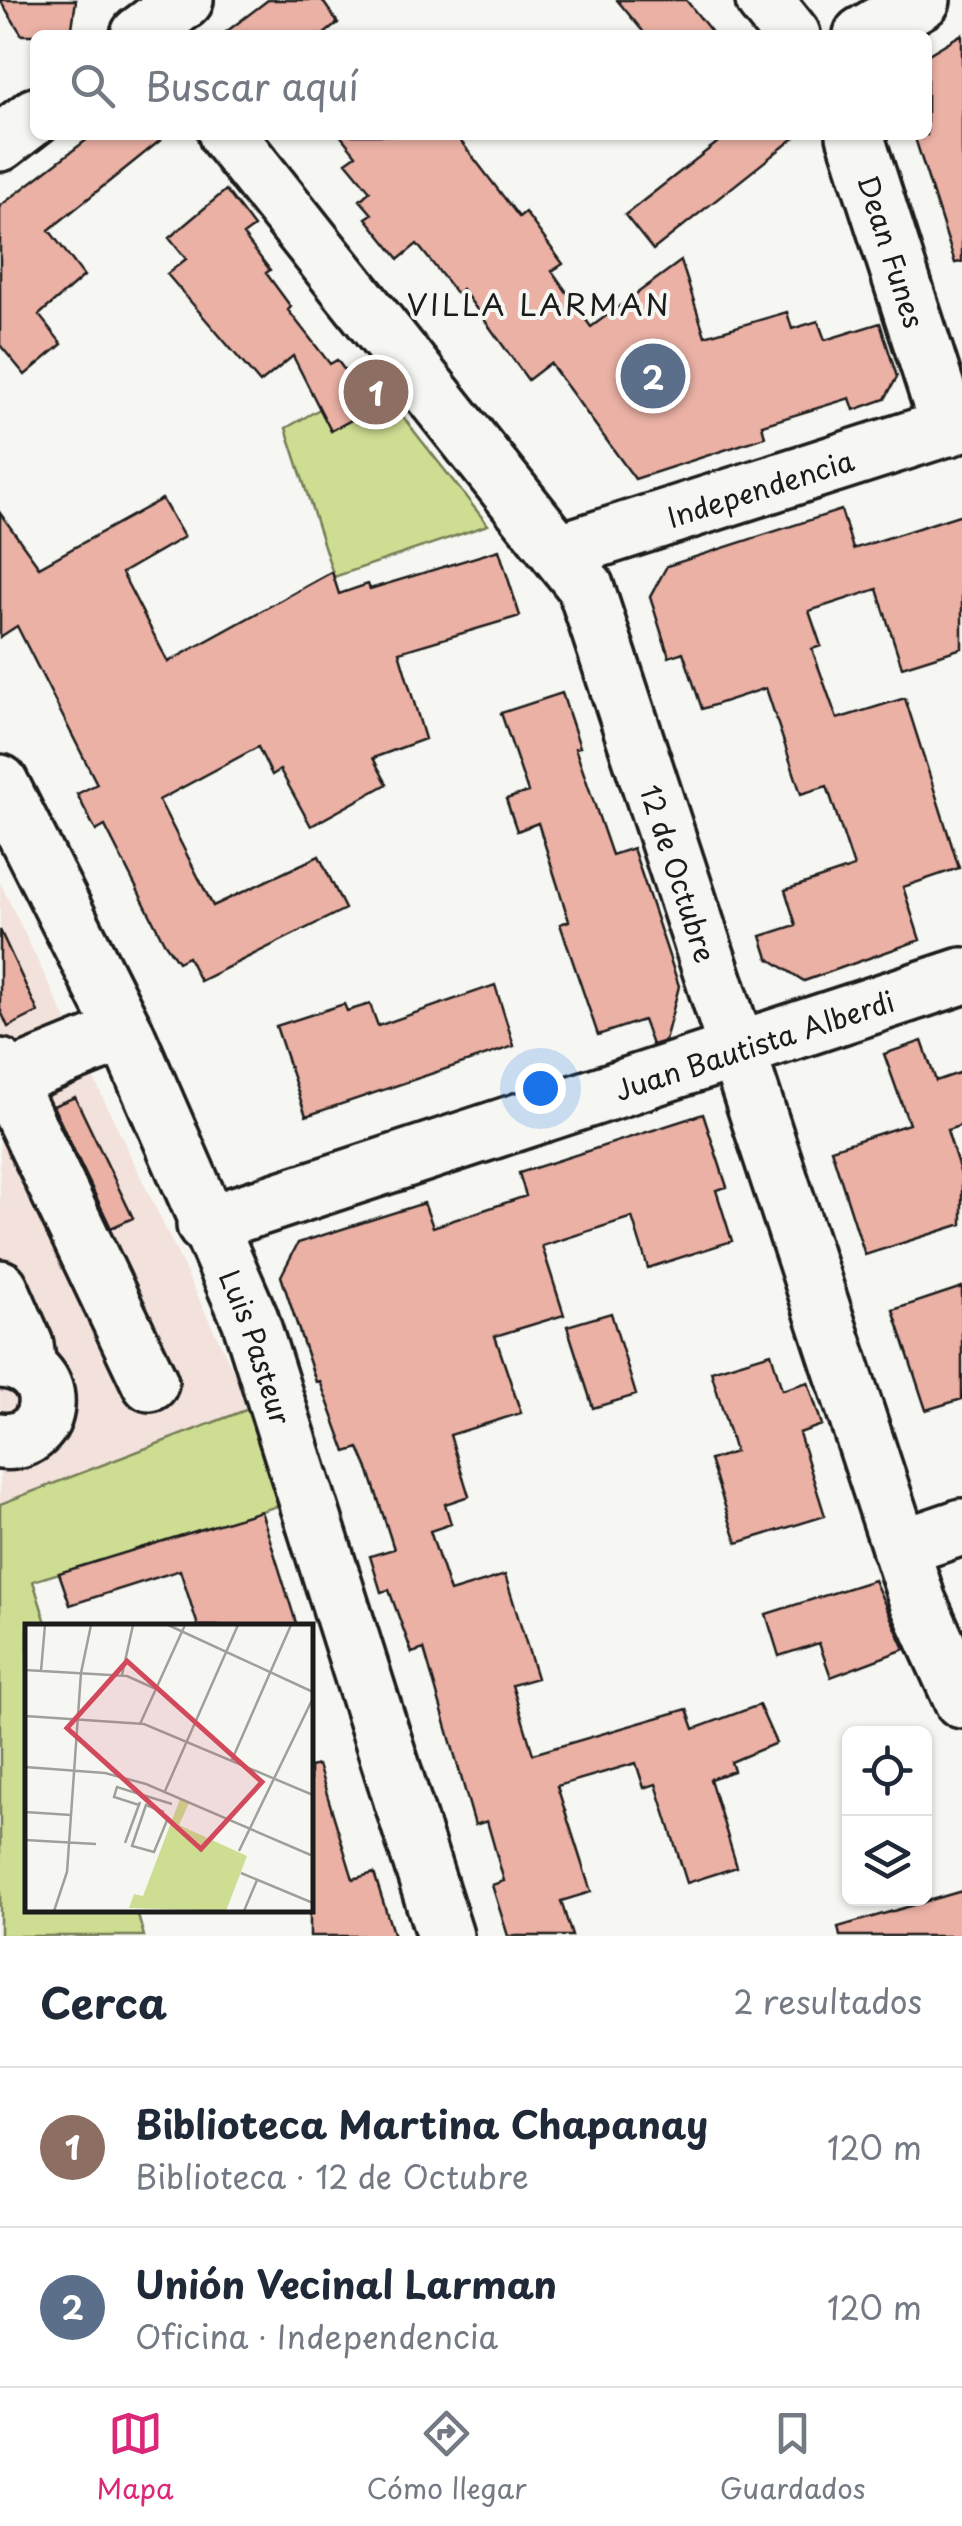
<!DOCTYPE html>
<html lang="es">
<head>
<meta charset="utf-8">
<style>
	:root { --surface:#fff; --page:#f2f2f3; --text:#1f2937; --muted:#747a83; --line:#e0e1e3; --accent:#db2777 }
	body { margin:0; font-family:"Playpen Sans",sans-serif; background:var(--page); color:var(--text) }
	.controls { position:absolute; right:30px; bottom:30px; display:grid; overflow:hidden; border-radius:15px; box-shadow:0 2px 8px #0004 }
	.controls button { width:90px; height:90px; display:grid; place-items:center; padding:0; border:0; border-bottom:2px solid var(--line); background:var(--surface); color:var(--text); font:50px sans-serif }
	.you { position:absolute; left:540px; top:1088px; width:35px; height:35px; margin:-25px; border:8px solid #fff; border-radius:50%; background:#1a73e8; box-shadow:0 0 0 15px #1a73e833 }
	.badge { display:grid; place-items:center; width:65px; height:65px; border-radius:50%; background:var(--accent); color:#fff; font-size:32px; font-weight:700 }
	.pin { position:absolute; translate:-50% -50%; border:5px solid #fff; box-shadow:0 2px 10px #0006 }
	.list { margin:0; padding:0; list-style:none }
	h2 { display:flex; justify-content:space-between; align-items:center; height:130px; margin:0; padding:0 40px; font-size:42px }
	h2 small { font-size:32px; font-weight:400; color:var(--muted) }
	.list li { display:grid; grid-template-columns:65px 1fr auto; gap:30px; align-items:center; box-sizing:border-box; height:160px; padding:0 40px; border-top:2px solid var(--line) }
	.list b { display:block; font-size:38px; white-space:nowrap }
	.list p { margin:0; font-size:32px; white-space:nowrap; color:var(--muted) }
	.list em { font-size:32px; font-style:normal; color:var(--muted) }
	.icon { flex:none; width:55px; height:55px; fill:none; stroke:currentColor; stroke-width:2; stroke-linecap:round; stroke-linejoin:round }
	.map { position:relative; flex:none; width:962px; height:1936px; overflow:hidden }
	.search { position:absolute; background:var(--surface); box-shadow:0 2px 8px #0004; left:30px; right:30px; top:30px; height:110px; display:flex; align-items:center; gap:25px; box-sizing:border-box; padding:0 35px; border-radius:15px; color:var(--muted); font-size:38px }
	.sheet { height:450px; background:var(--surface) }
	nav { display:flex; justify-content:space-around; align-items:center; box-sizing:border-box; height:140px; border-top:2px solid var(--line); background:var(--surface); font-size:28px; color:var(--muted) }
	nav a { display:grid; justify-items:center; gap:5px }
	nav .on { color:var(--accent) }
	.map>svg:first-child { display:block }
</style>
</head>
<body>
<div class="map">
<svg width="962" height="1936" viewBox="0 0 962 1936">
	<rect width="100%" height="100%" fill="#f6f6f2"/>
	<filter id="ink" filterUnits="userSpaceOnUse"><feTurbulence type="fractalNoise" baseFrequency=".01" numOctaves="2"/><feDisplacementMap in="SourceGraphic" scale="20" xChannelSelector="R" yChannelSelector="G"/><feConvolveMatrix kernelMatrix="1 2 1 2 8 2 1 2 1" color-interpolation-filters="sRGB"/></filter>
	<g filter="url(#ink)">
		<path fill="#f3e1db" d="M 0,882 L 251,1408 L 0,1504 Z"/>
		<path fill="#cdde92" stroke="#747d57" stroke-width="2.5" d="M 373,379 L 488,525 L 334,577 L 286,428 Z
			M 251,1408 L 281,1505 L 33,1581 L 47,1626 L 28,1626 L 28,1908 L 136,1909 L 144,1936 L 0,1936 L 0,1504 Z"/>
		<path fill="#ebb1a5" stroke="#1c1c1c" stroke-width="2.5" d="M 0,0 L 76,0 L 71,35 L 22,35 Z
			M 268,0 L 322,0 L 338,23 L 323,35 L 222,35 Z
			M 617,0 L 686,0 L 714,35 L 646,35 Z
			M 962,34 L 962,262 L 955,263 L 914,135 L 927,135 L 927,55 Z
			M 93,135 L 167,135 L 49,230 L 84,276 L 39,315 L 62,344 L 25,375 L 0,345 L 0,206 Z
			M 340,135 L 456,135 L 519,217 L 525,212 L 563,264 L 552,271 L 591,327 L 681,261 L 705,336 L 787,312 L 792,329 L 818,321 L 825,340 L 880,323 L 897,377 L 885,399 L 854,410 L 850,398 L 762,425 L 765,437 L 635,479 L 550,363 L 528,380 L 462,289 L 457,294 L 417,244 L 399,259 L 366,218 L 372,214 L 360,200 L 370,191 L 346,162 L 356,155 Z
			M 727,135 L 798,135 L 653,250 L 625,215 Z
			M 226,190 L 254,227 L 243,235 L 270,270 L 266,273 L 291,307 L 288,310 L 330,364 L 337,360 L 373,408 L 331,431 L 293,356 L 260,383 L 167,274 L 186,259 L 169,238 Z
			M 162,499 L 184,537 L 122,573 L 168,662 L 332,572 L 339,594 L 368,584 L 370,589 L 499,550 L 520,616 L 399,652 L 425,739 L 373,758 L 387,784 L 311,826 L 280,770 L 272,775 L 258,747 L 159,800 L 213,906 L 319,856 L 345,909 L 200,981 L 188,957 L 178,962 L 164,942 L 105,826 L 96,831 L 77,794 L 97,784 L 17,626 L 0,637 L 0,513 L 39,567 Z
			M 841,510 L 853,549 L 962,514 L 962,648 L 902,667 L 877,589 L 809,611 L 821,646 L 812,649 L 837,719 L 905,698 L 959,868 L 903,887 L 920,940 L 804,981 L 768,958 L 761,936 L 796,925 L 785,890 L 854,867 L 827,786 L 801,794 L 766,688 L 702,709 L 683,652 L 669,657 L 650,597 L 667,566 Z
			M 562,693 L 580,747 L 575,748 L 612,855 L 633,848 L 679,986 L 665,1041 L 652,1045 L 643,1020 L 598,1035 L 560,924 L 569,921 L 538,823 L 517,831 L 506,799 L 528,792 L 501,713 Z
			M 0,930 L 38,1012 L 8,1027 L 0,1009 Z
			M 495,985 L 514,1046 L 306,1116 L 276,1026 L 344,1004 L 347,1011 L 370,1004 L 378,1026 Z
			M 922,1041 L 936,1081 L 962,1072 L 962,1125 L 947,1130 L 962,1178 L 962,1224 L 865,1255 L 831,1149 L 909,1124 L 884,1054 Z
			M 75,1097 L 133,1218 L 111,1228 L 53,1106 Z
			M 703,1114 L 727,1187 L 716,1190 L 732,1241 L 648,1268 L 632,1217 L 542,1246 L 564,1315 L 495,1336 L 521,1413 L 450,1435 L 469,1496 L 445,1504 L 451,1524 L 430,1531 L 450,1592 L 505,1575 L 537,1678 L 512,1685 L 533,1754 L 687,1709 L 694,1729 L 759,1705 L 776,1743 L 731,1762 L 734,1771 L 710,1779 L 737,1867 L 687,1883 L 656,1784 L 644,1788 L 636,1763 L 557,1786 L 591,1892 L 561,1901 L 572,1936 L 508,1936 L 492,1885 L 504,1881 L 487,1821 L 475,1825 L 424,1649 L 412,1653 L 389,1590 L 381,1592 L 370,1556 L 394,1549 L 369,1471 L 359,1448 L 346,1452 L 320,1381 L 316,1382 L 281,1276 L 298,1243 L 424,1203 L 433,1227 L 526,1196 L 519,1173 Z
			M 962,1287 L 962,1399 L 926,1410 L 893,1310 Z
			M 611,1313 L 636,1395 L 593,1408 L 567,1326 Z
			M 771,1353 L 782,1390 L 808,1382 L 822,1425 L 799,1433 L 825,1516 L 737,1543 L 710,1460 L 735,1452 L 711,1371 Z
			M 261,1511 L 297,1626 L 198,1626 L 180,1570 L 70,1605 L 59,1573 Z
			M 874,1580 L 905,1649 L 831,1677 L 819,1643 L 779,1656 L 766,1614 Z
			M 318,1765 L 353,1879 L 374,1873 L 394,1936 L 310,1936 L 310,1767 Z
			M 962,1891 L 962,1936 L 840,1936 L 838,1927 Z"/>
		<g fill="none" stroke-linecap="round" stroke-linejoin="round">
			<defs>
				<g id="minor">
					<path d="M 764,0 L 792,35"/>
					<path d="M 139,35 L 185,0"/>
					<path d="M 862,35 L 922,0"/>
					<path id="s1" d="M 227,135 L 585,586 L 918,1602 L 962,1700"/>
					<path id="s2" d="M 855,135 L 949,428"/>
					<path d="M 0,143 L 35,116"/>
					<path id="s3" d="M 558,552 L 962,423"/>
					<path id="s4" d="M 0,783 L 125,1032 L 250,1319 L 445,1936"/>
					<path d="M 0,1067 L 150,1383"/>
					<path d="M 0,1083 L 125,1032"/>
					<path id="s5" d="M 205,1225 L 962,976"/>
					<path d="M 0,1288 L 25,1345 L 28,1367"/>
					<path d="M 0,1360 C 66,1363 57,1448 0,1441"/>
					<path d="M 900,1548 L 962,1527"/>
				</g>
			</defs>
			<use href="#minor" stroke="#1c1c1c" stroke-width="62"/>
			<use href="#minor" stroke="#f6f6f2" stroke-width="55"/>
		</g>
	</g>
	<g text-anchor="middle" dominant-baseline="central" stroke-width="8" stroke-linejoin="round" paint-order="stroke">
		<g font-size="28" fill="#1c1c1c" stroke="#f6f6f2">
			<text stroke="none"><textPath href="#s2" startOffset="122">Dean Funes</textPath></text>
			<text stroke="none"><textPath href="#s3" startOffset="212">Independencia</textPath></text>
			<text stroke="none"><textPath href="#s1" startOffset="878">12 de Octubre</textPath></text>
			<text stroke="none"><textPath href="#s5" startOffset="578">Juan Bautista Alberdi</textPath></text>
			<text stroke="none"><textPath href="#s4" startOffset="620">Luis Pasteur</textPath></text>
		</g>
		<g font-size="30" letter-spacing="2.5" fill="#1c1c1c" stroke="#f6f6f2">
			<text x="539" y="303">VILLA LARMAN</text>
		</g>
	</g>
	<g transform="translate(25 1624)">
		<rect width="288" height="288" fill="#f6f6f2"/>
		<path d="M 155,175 L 164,179 L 154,201 L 222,232 L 201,287 L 104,284 L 109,270 L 118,272 Z" fill="#cdde92"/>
		<path fill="none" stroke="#9f9f9c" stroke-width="2.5" d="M 143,1 L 288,68M 0,46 L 102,52 L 131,65M 16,47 L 20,1M 97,51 L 108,1M 0,92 L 119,100 L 288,171M 115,100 L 160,1M 206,138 L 266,1M 0,143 L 80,149 L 121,160 L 288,232M 140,167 L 213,1M 114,181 L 89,173 L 92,163 L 147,180M 0,188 L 46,191M 139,188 L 121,181 L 107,222 L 129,228 L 143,194M 0,216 L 71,220M 100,219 L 115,178M 214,227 L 288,74M 216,249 L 288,279M 29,287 L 42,248 L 56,49 L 66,1M 219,287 L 232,256"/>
		<path fill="#d1495b" fill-opacity="0.15" stroke="#d1495b" stroke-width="5" d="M 102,37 L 237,158 L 176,225 L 42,104 Z"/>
		<rect width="288" height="288" fill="none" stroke="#1c1c1c" stroke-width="5"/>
	</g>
</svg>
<div class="controls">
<button><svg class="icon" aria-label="locate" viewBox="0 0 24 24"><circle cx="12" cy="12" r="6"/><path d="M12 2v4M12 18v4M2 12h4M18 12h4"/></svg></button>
<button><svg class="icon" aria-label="layers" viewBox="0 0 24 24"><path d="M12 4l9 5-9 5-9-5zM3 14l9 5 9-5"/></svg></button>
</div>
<div class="you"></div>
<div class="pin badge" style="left:376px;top:392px;background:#8d6e63">1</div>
<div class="pin badge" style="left:653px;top:376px;background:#5c6f8a">2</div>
<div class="search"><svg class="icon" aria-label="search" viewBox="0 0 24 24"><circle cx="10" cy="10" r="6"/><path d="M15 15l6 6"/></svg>Buscar aquí</div>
</div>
<section class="sheet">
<h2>Cerca<small>2 resultados</small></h2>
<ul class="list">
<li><span class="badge" style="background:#8d6e63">1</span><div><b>Biblioteca Martina Chapanay</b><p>Biblioteca · 12 de Octubre</p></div><em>120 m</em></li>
<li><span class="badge" style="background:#5c6f8a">2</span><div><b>Unión Vecinal Larman</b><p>Oficina · Independencia</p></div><em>120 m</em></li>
</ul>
</section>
<nav>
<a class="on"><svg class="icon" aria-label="map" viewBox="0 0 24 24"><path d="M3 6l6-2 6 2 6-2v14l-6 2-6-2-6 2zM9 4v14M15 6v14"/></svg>Mapa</a>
<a><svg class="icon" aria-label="directions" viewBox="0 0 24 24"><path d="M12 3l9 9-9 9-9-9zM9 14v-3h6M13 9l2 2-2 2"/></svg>Cómo llegar</a>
<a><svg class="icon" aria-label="saved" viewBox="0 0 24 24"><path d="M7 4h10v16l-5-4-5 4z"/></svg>Guardados</a>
</nav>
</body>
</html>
